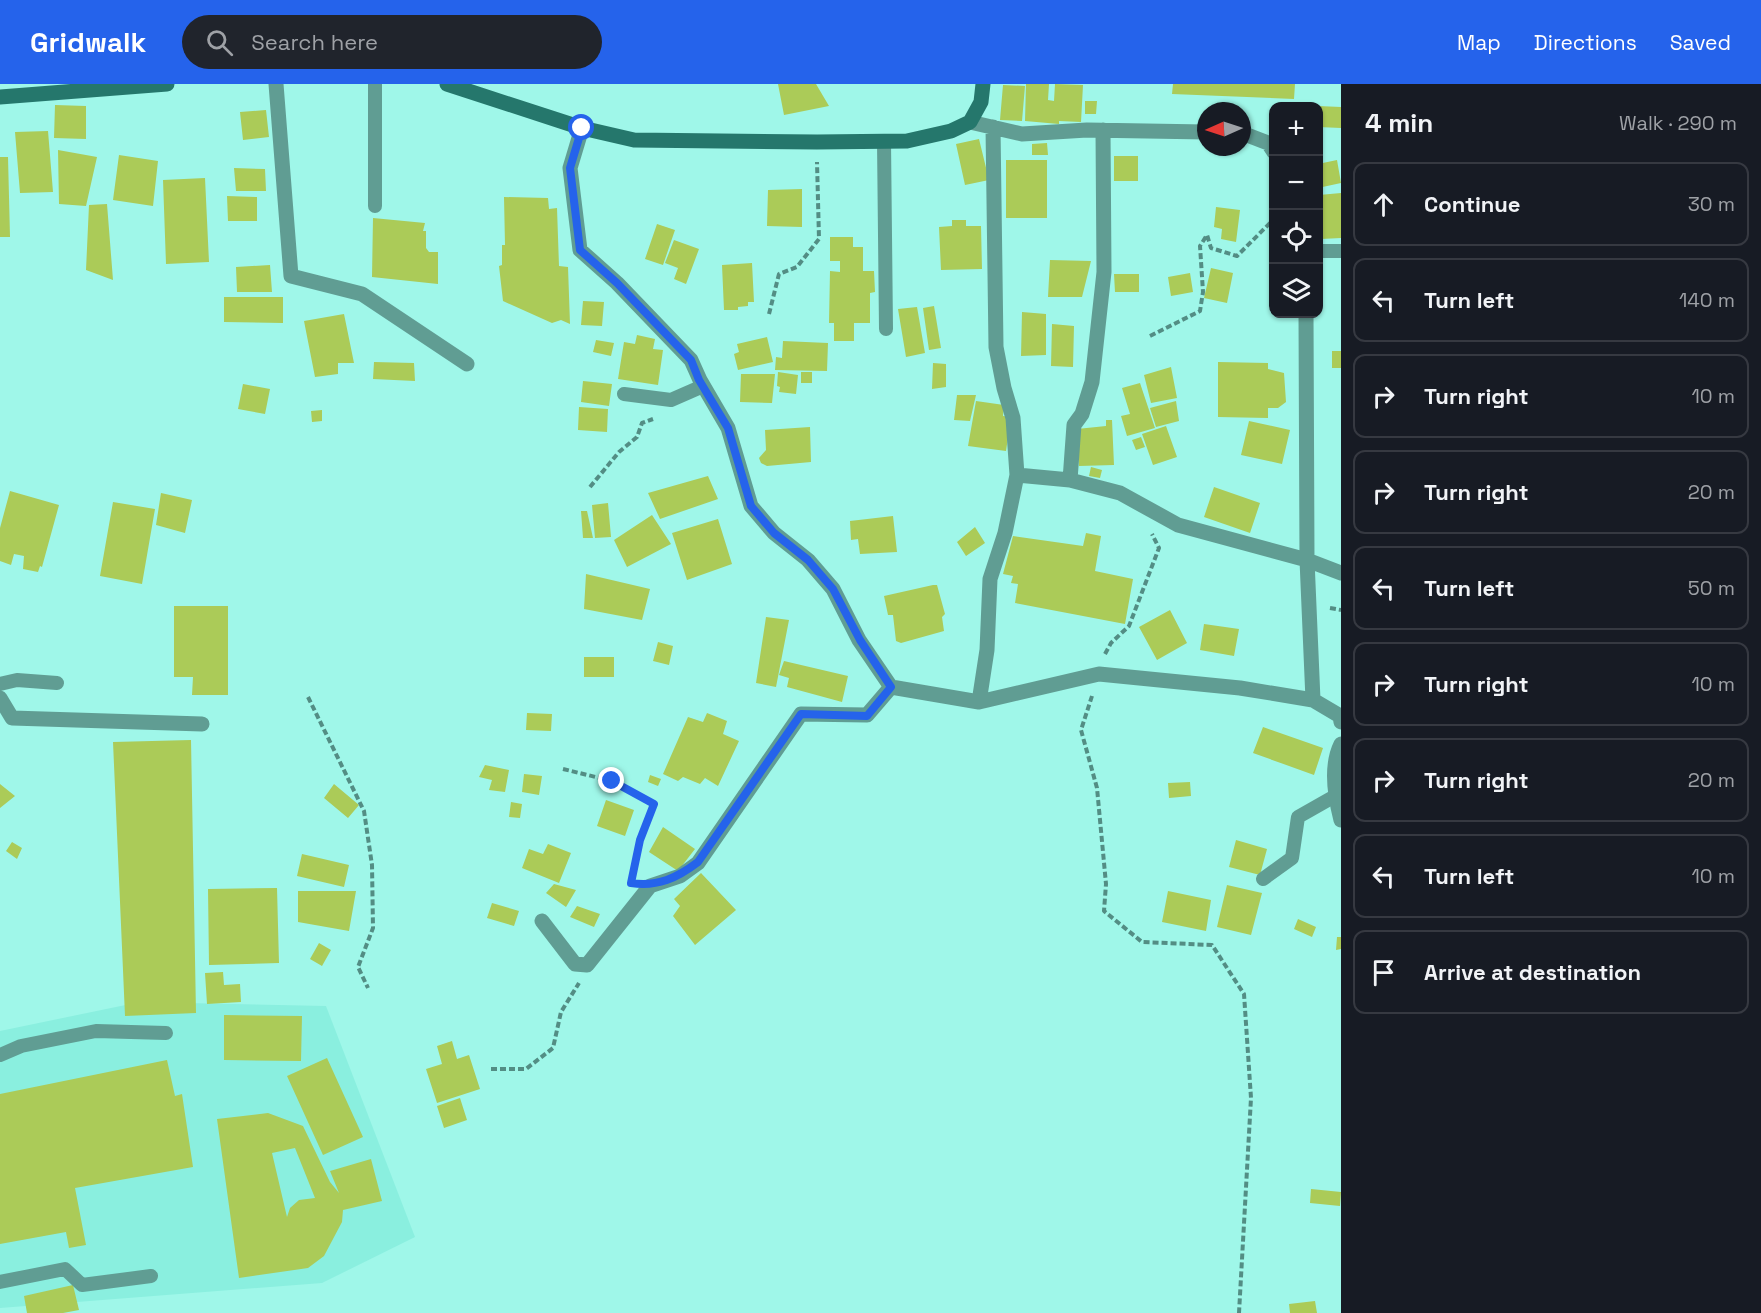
<!DOCTYPE html>
<html lang="en">
<head>
<meta charset="utf-8">
<style>
	:root { --surface:#171b24; --page:#20242c; --text:#f1f3f6; --muted:#9ea1a6; --line:#363941; --accent:#2563eb }
	body { margin:0; font-family:"Space Grotesk",sans-serif; background:var(--page); color:var(--text) }
	.controls { position:absolute; right:18px; top:18px; display:grid; overflow:hidden; border-radius:12px; box-shadow:0 2px 4px #0004 }
	.controls button { width:54px; height:54px; display:grid; place-items:center; padding:0; border:0; border-bottom:2px solid var(--line); background:var(--surface); color:var(--text); font:30px sans-serif }
	.compass { position:absolute; left:1197px; top:18px; width:54px; height:54px; border-radius:50%; background:var(--surface); box-shadow:0 2px 4px #0004; rotate:267deg }
	.stop { position:absolute; width:18px; height:18px; margin:-14px; border:4px solid #2563eb; border-radius:50%; background:#fff }
	.stop.end { background:#2563eb; border-color:#fff; box-shadow:0 2px 6px #0008 }
	.list { margin:0; padding:0; list-style:none }
	h2 { display:flex; justify-content:space-between; align-items:center; height:78px; margin:0; padding:0 24px; font-size:26px }
	h2 small { font-size:20px; font-weight:400; color:var(--muted) }
	.list li { display:grid; grid-template-columns:39px 1fr auto; gap:18px; align-items:center; box-sizing:border-box; height:84px; margin:0 12px 12px; padding:0 12px; border:2px solid var(--line); border-radius:12px }
	.list b { display:block; font-size:22px; white-space:nowrap }
	.list em { font-size:20px; font-style:normal; color:var(--muted) }
	.icon { flex:none; width:33px; height:33px; fill:none; stroke:currentColor; stroke-width:2; stroke-linecap:round; stroke-linejoin:round }
	.map { position:relative; flex:none; width:1341px; height:1229px; overflow:hidden }
	header { display:flex; align-items:center; gap:36px; box-sizing:border-box; height:84px; padding:0 30px; background:var(--accent); color:#fff }
	header strong { font-size:28px }
	nav { display:flex; gap:33px; margin-inline-start:auto; font-size:21px }
	.search { width:420px; height:54px; background:var(--page); display:flex; align-items:center; gap:15px; box-sizing:border-box; padding:0 21px; border-radius:33px; color:var(--muted); font-size:22px }
	main { display:flex }
	aside { flex:1; background:var(--surface) }
	.map>svg:first-child { display:block }
</style>
</head>
<body>
<header>
<strong>Gridwalk</strong>
<div class="search"><svg class="icon" aria-label="search" viewBox="0 0 24 24"><circle cx="10" cy="10" r="6"/><path d="M15 15l6 6"/></svg>Search here</div>
<nav><a>Map</a><a>Directions</a><a>Saved</a></nav>
</header>
<main>
<div class="map">
<svg width="1341" height="1229" viewBox="0 0 1341 1229">
	<rect width="100%" height="100%" fill="#9ff7e9"/>
	<path fill="#8aefdf" d="M 140,918 L 326,922 L 415,1153 L 322,1199 L 0,1224 L 0,947 Z"/>
	<path fill="#abcb58" fill-rule="evenodd" d="M 778,0 L 816,0 L 829,22 L 784,31 Z
		M 1026,0 L 1049,0 L 1048,16 L 1054,17 L 1055,0 L 1083,1 L 1081,38 L 1059,37 L 1059,40 L 1025,37 Z
		M 1173,0 L 1295,0 L 1294,15 L 1172,10 Z
		M 1003,1 L 1025,2 L 1022,37 L 1000,36 Z
		M 1085,17 L 1097,17 L 1096,30 L 1085,30 Z
		M 55,21 L 86,22 L 86,55 L 54,54 Z
		M 1318,22 L 1341,23 L 1341,44 L 1318,43 Z
		M 266,26 L 269,53 L 243,56 L 240,28 Z
		M 48,47 L 53,108 L 20,109 L 15,48 Z
		M 1318,52 L 1323,52 L 1323,70 L 1318,70 Z
		M 979,55 L 989,96 L 965,101 L 956,60 Z
		M 1047,59 L 1048,71 L 1032,71 L 1032,60 Z
		M 58,66 L 97,73 L 86,122 L 59,120 Z
		M 119,71 L 158,77 L 153,122 L 113,116 Z
		M 1114,72 L 1138,72 L 1138,97 L 1114,97 Z
		M 0,73 L 8,73 L 10,153 L 0,153 Z
		M 1006,76 L 1047,76 L 1047,134 L 1006,134 Z
		M 1337,76 L 1341,99 L 1318,104 L 1318,80 Z
		M 234,84 L 265,85 L 266,107 L 236,107 Z
		M 205,94 L 209,178 L 166,180 L 163,96 Z
		M 802,105 L 802,143 L 767,142 L 768,106 Z
		M 1341,109 L 1341,154 L 1321,155 L 1319,111 Z
		M 227,112 L 257,113 L 257,137 L 228,137 Z
		M 504,113 L 548,114 L 549,125 L 557,124 L 559,182 L 568,183 L 570,240 L 561,236 L 552,239 L 503,217 L 499,182 L 502,181 L 502,161 L 505,161 Z
		M 107,120 L 113,196 L 86,186 L 89,121 Z
		M 1216,123 L 1240,126 L 1236,158 L 1221,155 L 1222,145 L 1214,143 Z
		M 373,134 L 425,139 L 423,147 L 426,147 L 426,164 L 429,168 L 438,168 L 438,200 L 372,193 Z
		M 952,136 L 966,136 L 966,142 L 981,142 L 982,185 L 941,186 L 939,143 L 952,142 Z
		M 657,140 L 675,146 L 663,181 L 645,175 Z
		M 830,153 L 853,153 L 853,163 L 863,163 L 863,187 L 874,187 L 875,208 L 870,209 L 870,239 L 854,239 L 854,257 L 834,257 L 834,239 L 829,239 L 830,187 L 840,188 L 840,177 L 830,177 Z
		M 674,156 L 699,165 L 686,200 L 674,195 L 678,184 L 665,179 Z
		M 1050,176 L 1091,177 L 1082,213 L 1048,213 Z
		M 752,179 L 754,218 L 748,218 L 748,222 L 738,223 L 738,226 L 724,226 L 722,181 Z
		M 270,181 L 272,208 L 237,208 L 236,183 Z
		M 1211,184 L 1233,189 L 1227,219 L 1204,214 Z
		M 1190,189 L 1193,208 L 1171,212 L 1168,193 Z
		M 1114,190 L 1139,190 L 1139,208 L 1115,208 Z
		M 224,213 L 283,213 L 283,239 L 224,238 Z
		M 583,217 L 604,218 L 602,242 L 581,241 Z
		M 934,222 L 941,264 L 929,266 L 923,224 Z
		M 917,223 L 925,269 L 906,273 L 898,225 Z
		M 1022,228 L 1046,230 L 1046,271 L 1021,272 Z
		M 344,230 L 354,279 L 338,279 L 338,290 L 315,293 L 304,237 Z
		M 1052,240 L 1074,242 L 1073,283 L 1051,282 Z
		M 637,251 L 655,255 L 653,265 L 663,266 L 658,301 L 618,295 L 624,258 L 635,260 Z
		M 767,253 L 773,278 L 738,286 L 734,270 L 739,268 L 737,260 Z
		M 596,256 L 614,259 L 611,272 L 593,268 Z
		M 783,257 L 828,259 L 827,287 L 775,286 L 776,273 L 782,274 Z
		M 1332,267 L 1341,267 L 1341,284 L 1332,284 Z
		M 374,278 L 414,279 L 415,297 L 373,295 Z
		M 1218,278 L 1268,279 L 1268,285 L 1284,289 L 1286,318 L 1278,324 L 1268,324 L 1268,334 L 1218,333 Z
		M 933,279 L 946,280 L 946,303 L 932,305 Z
		M 1171,283 L 1177,314 L 1151,319 L 1144,291 Z
		M 778,288 L 798,291 L 796,310 L 779,308 L 780,303 L 777,302 Z
		M 801,288 L 812,288 L 812,299 L 801,299 Z
		M 741,290 L 775,290 L 772,319 L 740,318 Z
		M 583,297 L 612,300 L 609,322 L 581,318 Z
		M 1140,299 L 1155,344 L 1127,352 L 1121,332 L 1130,330 L 1122,304 Z
		M 243,300 L 270,305 L 265,330 L 238,325 Z
		M 957,311 L 976,311 L 970,337 L 954,336 Z
		M 976,317 L 1004,321 L 1003,332 L 1011,333 L 1006,367 L 968,362 Z
		M 1176,317 L 1179,337 L 1156,343 L 1150,324 Z
		M 579,323 L 608,325 L 607,348 L 578,346 Z
		M 322,326 L 322,337 L 312,338 L 311,327 Z
		M 1106,336 L 1112,336 L 1114,381 L 1079,382 L 1077,345 L 1106,342 Z
		M 1249,337 L 1290,346 L 1282,380 L 1241,371 Z
		M 1166,342 L 1177,373 L 1153,381 L 1142,350 Z
		M 810,343 L 811,378 L 767,382 L 761,379 L 759,374 L 766,366 L 765,346 Z
		M 1141,353 L 1145,363 L 1136,366 L 1132,356 Z
		M 1091,383 L 1102,386 L 1100,394 L 1089,392 Z
		M 708,392 L 718,415 L 660,435 L 648,409 Z
		M 1214,403 L 1260,419 L 1250,449 L 1204,433 Z
		M 10,407 L 59,421 L 42,483 L 40,482 L 38,488 L 23,485 L 24,472 L 14,470 L 11,481 L 0,477 L 0,444 Z
		M 161,409 L 192,416 L 185,449 L 156,441 Z
		M 113,418 L 155,425 L 142,500 L 100,492 Z
		M 608,419 L 611,453 L 595,454 L 592,421 Z
		M 581,427 L 587,427 L 593,454 L 583,454 Z
		M 652,431 L 671,460 L 627,483 L 614,456 Z
		M 893,432 L 897,468 L 860,470 L 858,455 L 851,456 L 850,437 Z
		M 718,435 L 732,480 L 687,496 L 672,449 Z
		M 975,443 L 985,459 L 966,472 L 957,458 Z
		M 1086,449 L 1101,452 L 1095,487 L 1133,495 L 1125,540 L 1015,519 L 1018,500 L 1011,499 L 1013,492 L 1003,490 L 1013,452 L 1083,462 Z
		M 586,490 L 650,505 L 642,536 L 584,525 Z
		M 933,501 L 937,501 L 945,530 L 942,533 L 944,547 L 901,559 L 896,557 L 893,531 L 888,531 L 884,512 Z
		M 174,522 L 228,522 L 228,611 L 192,611 L 193,593 L 174,593 Z
		M 1170,526 L 1187,559 L 1157,576 L 1139,543 Z
		M 766,533 L 789,536 L 776,603 L 756,599 Z
		M 1204,540 L 1239,545 L 1234,572 L 1200,566 Z
		M 658,558 L 673,562 L 669,581 L 653,577 Z
		M 584,573 L 614,573 L 614,593 L 584,593 Z
		M 784,577 L 848,592 L 842,618 L 787,603 L 789,594 L 779,591 Z
		M 527,629 L 552,630 L 551,647 L 526,646 Z
		M 707,629 L 727,637 L 723,650 L 739,657 L 718,702 L 705,694 L 700,700 L 683,693 L 678,697 L 663,690 L 688,633 L 703,638 Z
		M 1263,643 L 1323,664 L 1314,691 L 1253,669 Z
		M 191,656 L 196,929 L 125,932 L 113,658 Z
		M 485,681 L 509,686 L 505,708 L 489,706 L 492,696 L 479,693 Z
		M 524,690 L 542,692 L 539,711 L 522,708 Z
		M 650,691 L 661,695 L 658,702 L 648,698 Z
		M 1190,698 L 1191,712 L 1169,714 L 1168,699 Z
		M 0,700 L 15,712 L 0,724 Z
		M 334,700 L 359,721 L 348,734 L 324,714 Z
		M 606,716 L 634,726 L 625,752 L 597,742 Z
		M 511,718 L 522,720 L 520,734 L 509,733 Z
		M 663,743 L 695,765 L 678,787 L 649,768 Z
		M 1236,756 L 1267,765 L 1260,791 L 1229,783 Z
		M 12,758 L 22,764 L 17,775 L 6,767 Z
		M 548,760 L 571,769 L 559,799 L 522,784 L 529,765 L 543,770 Z
		M 302,770 L 349,781 L 344,803 L 297,792 Z
		M 701,789 L 736,826 L 695,861 L 673,832 L 680,822 L 674,815 Z
		M 554,800 L 576,806 L 566,823 L 546,809 Z
		M 1227,801 L 1262,809 L 1251,851 L 1217,843 Z
		M 277,804 L 279,879 L 209,881 L 208,805 Z
		M 298,807 L 356,807 L 349,847 L 298,838 Z
		M 1168,807 L 1211,816 L 1206,847 L 1162,838 Z
		M 492,819 L 519,827 L 514,842 L 487,834 Z
		M 577,822 L 600,830 L 594,843 L 570,833 Z
		M 1298,835 L 1316,843 L 1312,853 L 1294,845 Z
		M 1337,853 L 1341,853 L 1341,865 L 1336,866 Z
		M 319,859 L 331,866 L 322,882 L 310,875 Z
		M 223,888 L 224,901 L 240,900 L 241,918 L 207,920 L 205,889 Z
		M 224,931 L 302,932 L 301,977 L 224,976 Z
		M 452,957 L 457,975 L 469,971 L 480,1005 L 437,1019 L 426,985 L 442,980 L 437,962 Z
		M 327,974 L 363,1053 L 323,1071 L 287,992 Z
		M 167,976 L 175,1012 L 182,1010 L 193,1083 L 75,1104 L 86,1161 L 69,1164 L 66,1148 L 0,1160 L 0,1010 Z
		M 460,1014 L 467,1036 L 444,1044 L 437,1022 Z
		M 268,1029 L 303,1042 L 330,1098 L 339,1109 L 330,1087 L 371,1075 L 382,1117 L 343,1126 L 342,1138 L 324,1172 L 308,1184 L 239,1194 L 217,1035 ZM 295,1064 L 315,1114 L 299,1116 L 290,1124 L 287,1133 L 272,1069 Z
		M 1311,1105 L 1341,1108 L 1340,1122 L 1310,1119 Z
		M 73,1201 L 79,1226 L 63,1229 L 27,1229 L 24,1212 Z
		M 1315,1217 L 1317,1229 L 1290,1229 L 1289,1220 Z"/>
	<g fill="none" stroke-linecap="round" stroke-linejoin="round">
		<path stroke="#538d84" stroke-width="4" stroke-dasharray="6 3" stroke-linecap="butt" d="M 769,230 L 779,190 L 797,183 L 819,155 L 817,78
			M 1150,252 L 1200,227 L 1203,208 L 1200,162 L 1207,151 L 1211,164 L 1237,172 L 1274,135
			M 590,403 L 619,368 L 637,353 L 642,339 L 653,335
			M 1330,524 L 1341,526
			M 1105,570 L 1111,559 L 1129,542 L 1159,464 L 1152,450
			M 1092,612 L 1081,646 L 1097,704 L 1106,800 L 1104,827 L 1142,858 L 1212,861 L 1244,910 L 1251,1014 L 1239,1229
			M 308,613 L 364,727 L 372,781 L 373,844 L 358,883 L 368,904
			M 563,685 L 612,697 L 654,720 L 640,756 L 633,788
			M 491,985 L 526,985 L 553,964 L 561,928 L 579,899"/>
		<path stroke="#609d93" stroke-width="14" d="M 884,57 L 886,245
			M 375,122 L 375,0
			M 1318,167 L 1341,167
			M 624,310 L 671,316 L 703,302
			M 0,600 L 17,596 L 57,599
			M 1263,795 L 1292,774 L 1298,733 L 1335,712
			M 0,971 L 21,962 L 96,947 L 166,949
			M 0,1198 L 65,1185 L 82,1201 L 151,1192"/>
		<path stroke="#609d93" stroke-width="15" d="M 276,0 L 291,192 L 362,210 L 467,280
			M 970,38 L 1022,50 L 1087,46 L 1206,48
			M 993,43 L 996,263 L 1004,304 L 1013,334 L 1017,391
			M 582,44 L 570,84 L 580,166 L 617,199 L 691,276 L 700,296 L 728,344 L 751,422 L 774,449 L 808,476 L 833,505 L 859,556 L 891,603 L 979,618 L 1099,590 L 1240,604 L 1313,616 L 1340,632 L 1341,638
			M 1242,49 L 1268,59 L 1274,68
			M 1306,230 L 1307,476 L 1313,616
			M 1070,396 L 1074,341 L 1082,330 L 1092,298 L 1104,188 L 1103,46
			M 0,614 L 12,634 L 202,640
			M 979,618 L 987,566 L 990,495 L 1005,449 L 1017,391 L 1070,396 L 1120,409 L 1178,441 L 1307,476 L 1341,489
			M 1341,660 C 1330,682 1335,713 1341,736
			M 542,837 L 575,880 L 587,881 L 650,802 L 680,792 L 698,779 L 801,630 L 867,631 L 891,603"/>
		<path stroke="#25776c" stroke-width="15" d="M 447,0 L 582,44 L 634,56 L 817,58 L 907,57 L 951,47 L 970,38 L 981,18 L 983,0
			M 0,13 L 167,0"/>
	</g>
	<g fill="none" stroke-linecap="round" stroke-linejoin="round">
		<path stroke="#2563eb" stroke-width="8" d="M 582,44 L 570,84 L 580,166 L 617,199 L 691,276 L 699,296 L 728,344 L 751,422 L 774,449 L 808,476 L 833,505 L 860,556 L 891,603 L 867,632 L 801,630 L 698,778 C 677,794 658,803 631,799 L 640,756 L 654,720 L 612,697"/>
	</g>
</svg>
<div class="controls">
<button>+</button>
<button>−</button>
<button><svg class="icon" aria-label="locate" viewBox="0 0 24 24"><circle cx="12" cy="12" r="6"/><path d="M12 2v4M12 18v4M2 12h4M18 12h4"/></svg></button>
<button><svg class="icon" aria-label="layers" viewBox="0 0 24 24"><path d="M12 4l9 5-9 5-9-5zM3 14l9 5 9-5"/></svg></button>
</div>
<svg class="compass" viewBox="-18 -18 36 36"><path d="M0-13l5 13h-10z" fill="#e53935"/><path d="M0 13l5-13h-10z" fill="#9ea1a6"/></svg>
<div class="stop" style="left:582px;top:44px"></div>
<div class="stop end" style="left:612px;top:697px"></div>
</div>
<aside>
<h2>4 min<small>Walk · 290 m</small></h2>
<ul class="list">
<li><svg class="icon" aria-label="ahead" viewBox="0 0 24 24"><path d="M12 20V5M6 11l6-6 6 6"/></svg><div><b>Continue</b></div><em>30 m</em></li>
<li><svg class="icon" aria-label="left" viewBox="0 0 24 24"><path d="M17 20v-9H6M10 6l-5 5 5 5"/></svg><div><b>Turn left</b></div><em>140 m</em></li>
<li><svg class="icon" aria-label="right" viewBox="0 0 24 24"><path d="M7 20v-9h11M14 6l5 5-5 5"/></svg><div><b>Turn right</b></div><em>10 m</em></li>
<li><svg class="icon" aria-label="right" viewBox="0 0 24 24"><path d="M7 20v-9h11M14 6l5 5-5 5"/></svg><div><b>Turn right</b></div><em>20 m</em></li>
<li><svg class="icon" aria-label="left" viewBox="0 0 24 24"><path d="M17 20v-9H6M10 6l-5 5 5 5"/></svg><div><b>Turn left</b></div><em>50 m</em></li>
<li><svg class="icon" aria-label="right" viewBox="0 0 24 24"><path d="M7 20v-9h11M14 6l5 5-5 5"/></svg><div><b>Turn right</b></div><em>10 m</em></li>
<li><svg class="icon" aria-label="right" viewBox="0 0 24 24"><path d="M7 20v-9h11M14 6l5 5-5 5"/></svg><div><b>Turn right</b></div><em>20 m</em></li>
<li><svg class="icon" aria-label="left" viewBox="0 0 24 24"><path d="M17 20v-9H6M10 6l-5 5 5 5"/></svg><div><b>Turn left</b></div><em>10 m</em></li>
<li><svg class="icon" aria-label="arrive" viewBox="0 0 24 24"><path d="M6 21V4h12l-3 4 3 4H6"/></svg><div><b>Arrive at destination</b></div></li>
</ul>
</aside>
</main>
</body>
</html>
